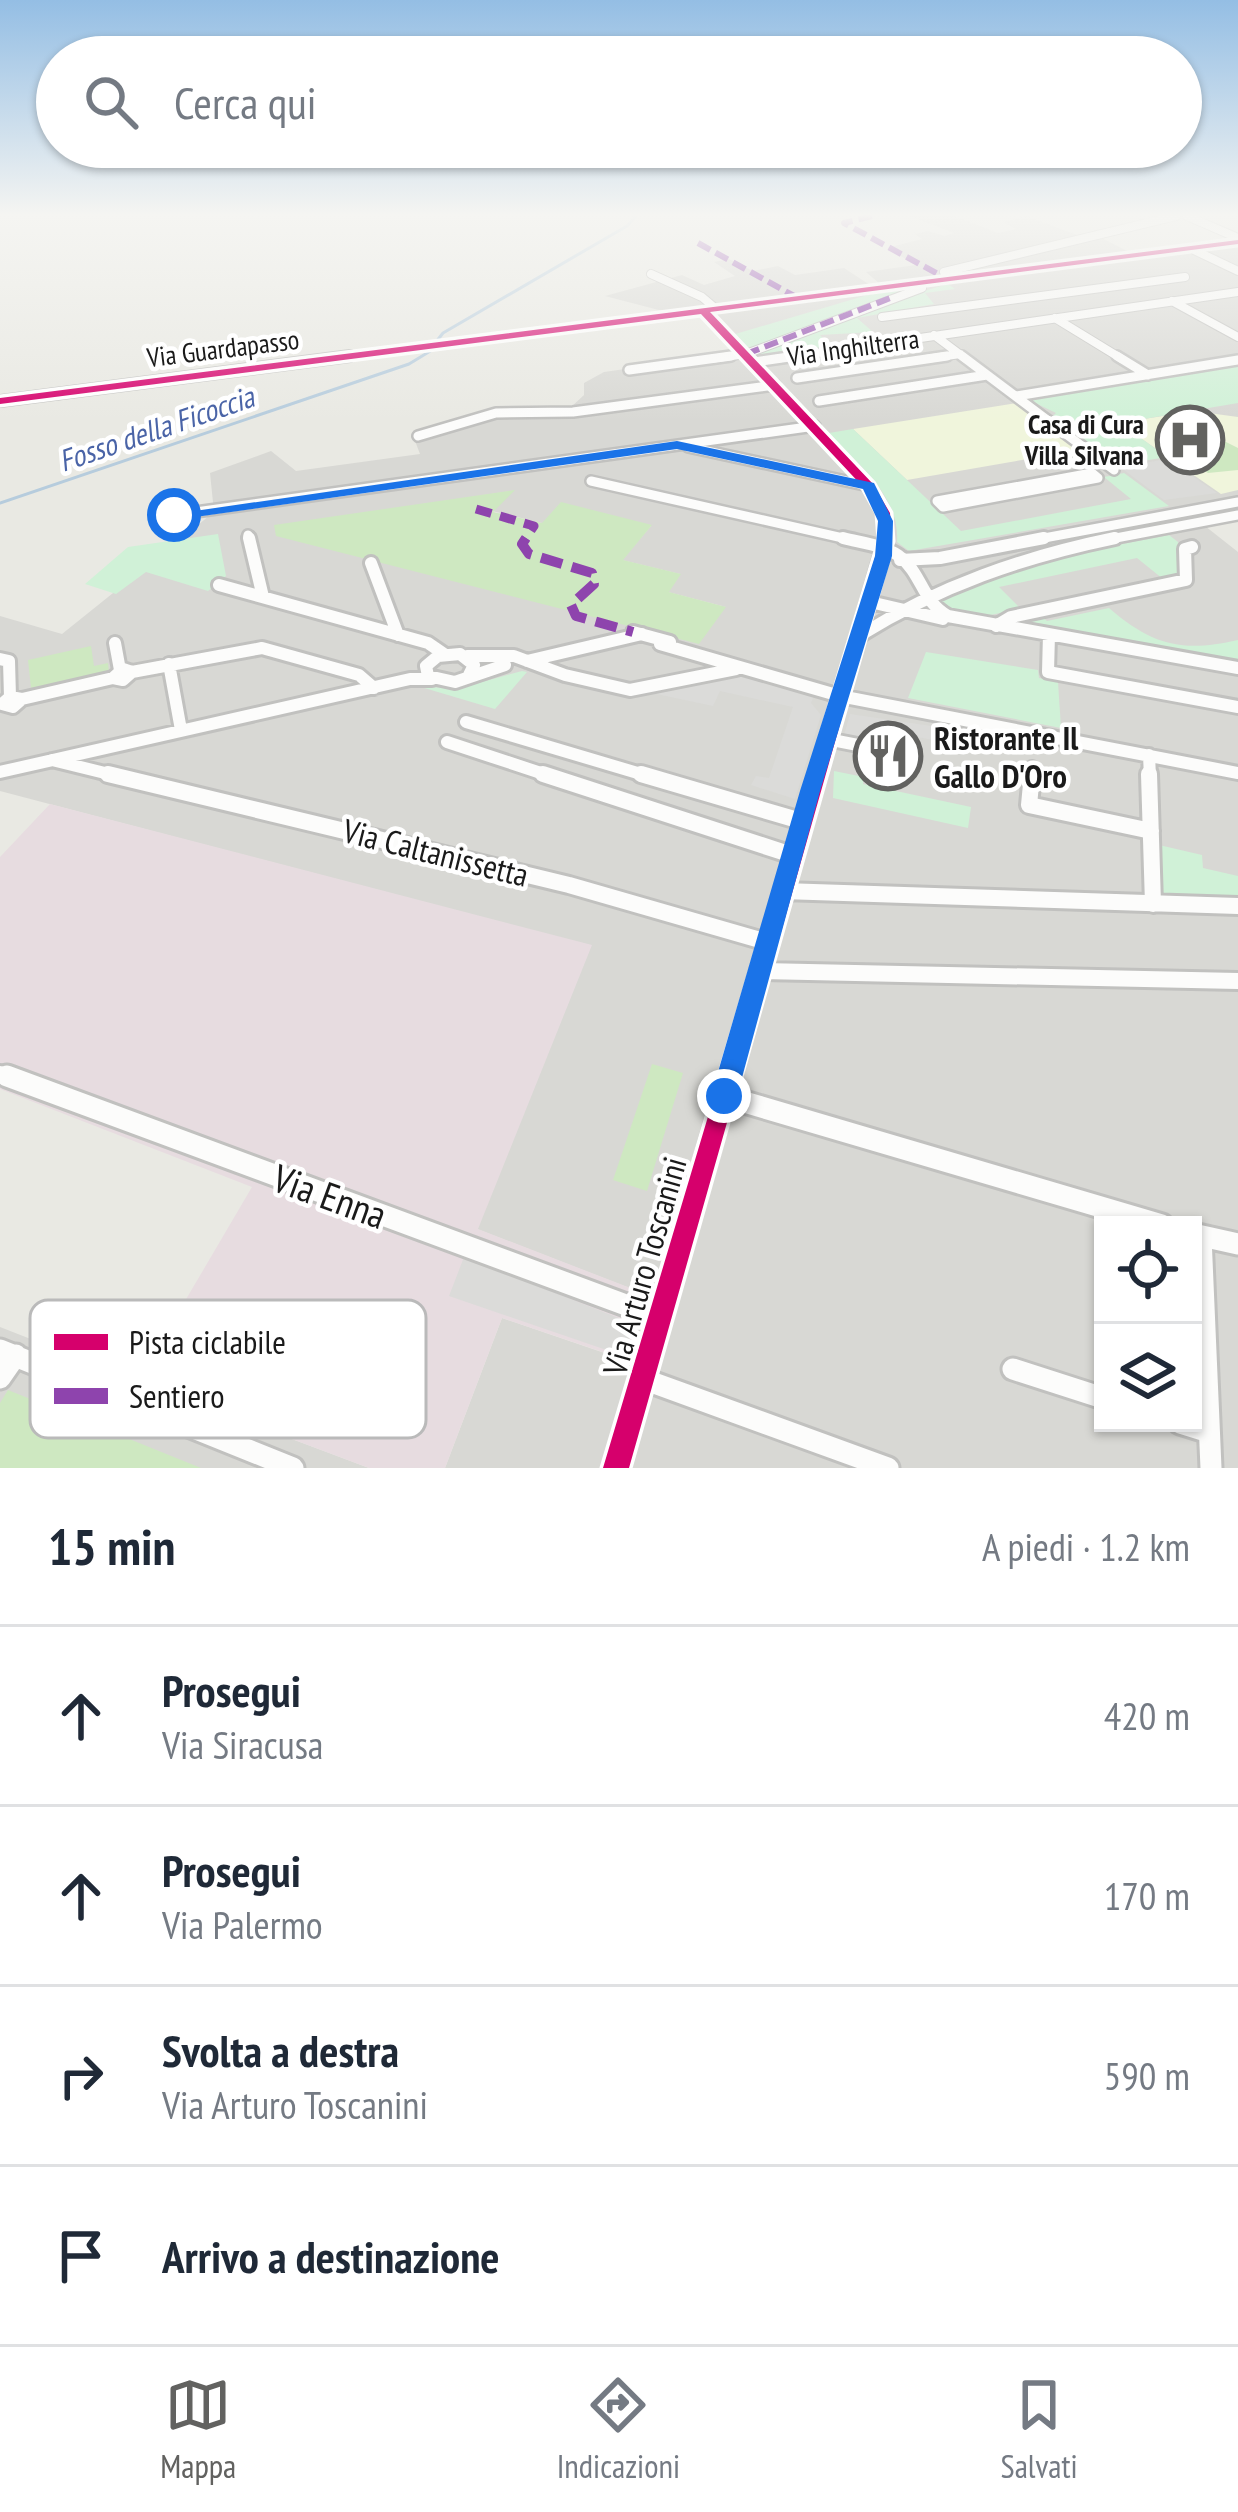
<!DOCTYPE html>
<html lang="it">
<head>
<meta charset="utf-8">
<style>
	:root { --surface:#fff; --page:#f6f6f7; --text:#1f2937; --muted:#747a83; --line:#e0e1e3; --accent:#626260 }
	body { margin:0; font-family:"PT Sans Narrow",sans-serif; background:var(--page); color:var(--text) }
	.controls { position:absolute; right:36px; bottom:36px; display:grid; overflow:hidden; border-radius:0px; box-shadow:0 3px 9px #0004 }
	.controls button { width:108px; height:108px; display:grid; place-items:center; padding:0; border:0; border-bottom:3px solid var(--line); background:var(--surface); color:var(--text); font:60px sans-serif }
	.stop { position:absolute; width:36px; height:36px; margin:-27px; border:9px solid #1a73e8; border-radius:50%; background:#fff }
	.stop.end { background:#1a73e8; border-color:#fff; box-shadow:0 3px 12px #0008 }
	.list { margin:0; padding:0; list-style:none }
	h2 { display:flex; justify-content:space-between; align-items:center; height:156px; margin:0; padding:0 48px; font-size:51px }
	h2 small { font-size:39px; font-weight:400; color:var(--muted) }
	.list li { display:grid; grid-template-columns:78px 1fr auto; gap:36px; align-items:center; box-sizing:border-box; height:180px; padding:0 48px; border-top:3px solid var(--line) }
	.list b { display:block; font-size:45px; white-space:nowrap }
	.list p { margin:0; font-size:39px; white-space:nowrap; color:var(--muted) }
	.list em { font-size:39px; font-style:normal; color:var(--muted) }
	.icon { flex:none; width:66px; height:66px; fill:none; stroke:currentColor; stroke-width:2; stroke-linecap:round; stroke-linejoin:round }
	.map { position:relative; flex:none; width:1238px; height:1468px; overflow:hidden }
	.search { position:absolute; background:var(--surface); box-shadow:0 3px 9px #0004; left:36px; right:36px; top:36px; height:132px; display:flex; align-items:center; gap:30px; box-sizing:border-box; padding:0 42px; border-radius:66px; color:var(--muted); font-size:45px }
	.sheet { height:876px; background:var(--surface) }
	nav { display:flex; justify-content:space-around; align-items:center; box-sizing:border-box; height:168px; border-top:3px solid var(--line); background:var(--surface); font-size:33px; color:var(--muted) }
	nav a { display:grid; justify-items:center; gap:6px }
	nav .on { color:var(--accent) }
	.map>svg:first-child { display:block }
</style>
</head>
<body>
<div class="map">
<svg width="1238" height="1468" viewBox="0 0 1238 1468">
	<rect width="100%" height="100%" fill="#e9e9e3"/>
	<path fill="#d8d8d4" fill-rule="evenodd" d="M 910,216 L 955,216 L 998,233 L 1016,229 L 1003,222 L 1026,216 L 1080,236 L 1092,233 L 1131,253 L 1238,239 L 1238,519 L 1205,526 L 1238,552 L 1238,1468 L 445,1468 L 502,1318 L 625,1360 L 645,1294 L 477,1229 L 591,946 L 0,791 L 0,616 L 62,634 L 214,512 L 210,473 L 271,451 L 296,471 L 420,454 L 412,433 L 481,411 L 570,408 L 584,395 L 584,383 L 604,372 L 737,353 L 699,313 L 678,315 L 605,296 L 682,275 L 704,285 L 735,276 L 714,262 L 729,259 L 753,271 L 778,266 L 795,275 L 844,268 L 870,285 L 880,284 L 866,272 L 916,265 L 887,248 L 922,239 L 915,234 L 928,231 L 945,236 L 954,233 ZM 512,491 L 492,511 L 542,523 L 651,526 L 622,560 L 680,574 L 668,592 L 726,607 L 275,526 ZM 1103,1225 L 1193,1225 L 1193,1423 L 1103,1423 Z
		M 0,1327 L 138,1381 L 369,1468 L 0,1468 Z"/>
	<path fill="#e7dce0" d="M 50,804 L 592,945 L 478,1229 L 646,1294 L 626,1360 L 502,1318 L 445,1468 L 369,1468 L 138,1381 L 252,1187 L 0,1089 L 0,857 Z"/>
	<path fill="#f0f5dc" d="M 1017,403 L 1080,450 L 907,480 L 853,429 Z
		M 1194,411 L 1238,417 L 1238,490 L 1221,494 L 1119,423 Z"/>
	<path fill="#cee8c1" d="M 1222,440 L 1238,448 L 1238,470 L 1208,473 L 1172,449 Z
		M 515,490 L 493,512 L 542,523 L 561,502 L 652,525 L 623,560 L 681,574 L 669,592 L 726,607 L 699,644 L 276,536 L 274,525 Z
		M 91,646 L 94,666 L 108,663 L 109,672 L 31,688 L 28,660 Z
		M 652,1064 L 683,1073 L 647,1191 L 613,1180 Z
		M 8,1390 L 201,1468 L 0,1468 L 0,1403 Z"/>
	<path fill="#d0f1d7" d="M 948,284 L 955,289 L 925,293 L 934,304 L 857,318 L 873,332 L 820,335 L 831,347 L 756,358 L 732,335 L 891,288 L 907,296 Z
		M 1238,365 L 1238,403 L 1120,423 L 1167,457 L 1118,465 L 1052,417 L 1056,413 L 1027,399 Z
		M 853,429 L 961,531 L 1131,499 L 1104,477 L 1124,473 L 1169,506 L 909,551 L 897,542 C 900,495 859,466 829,433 Z
		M 218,534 L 226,576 L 208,591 L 146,572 L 116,594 L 85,584 L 128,547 Z
		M 1169,535 L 1178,542 L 1177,576 L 1163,579 L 1137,558 L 999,587 L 1021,609 L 980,617 L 942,610 L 936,596 L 1045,559 Z
		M 1109,608 C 1152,645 1182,653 1238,640 L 1238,661 L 1026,621 L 1041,616 L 1047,621 Z
		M 926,652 L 1038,670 L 1039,678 L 1058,682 L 1061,728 L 908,698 Z
		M 522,671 L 527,672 L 495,709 L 421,687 L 460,688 Z
		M 834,771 L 864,777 L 863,784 L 971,807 L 968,828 L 833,798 Z
		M 1159,845 L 1202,855 L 1203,868 L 1238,876 L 1238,900 L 1162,895 Z"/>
	<path fill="#dbdbd9" d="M 1167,459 L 1217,493 L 1164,500 L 1120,467 Z
		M 740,672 L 815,693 L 811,703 L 821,715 L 795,799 L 751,785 L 756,776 L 769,778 L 793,707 L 720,691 L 713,706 L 647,692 Z
		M 850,714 L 972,732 L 970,747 L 875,729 L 871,746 L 843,739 Z
		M 464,1257 L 634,1324 L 624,1356 L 449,1296 Z"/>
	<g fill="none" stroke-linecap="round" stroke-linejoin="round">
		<path stroke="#b6ccdd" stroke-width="3" d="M 436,342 L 443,333 L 627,226 L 636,216
			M 0,503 L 409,364 L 432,350"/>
		<defs>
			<path id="minor-far4" d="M 1187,216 L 1238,238
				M 1194,250 L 1238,271
				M 944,272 L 1176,216
				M 651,274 L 702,297 L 715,308
				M 1172,301 L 1238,337
				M 703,310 L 749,359
				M 882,317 L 1185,277
				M 1055,318 L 1122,359
				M 934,335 L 966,359
				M 327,359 L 1238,242
				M 710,359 L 746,354 L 922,288
				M 775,359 L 1238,292
				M 926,359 L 960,354"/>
			<path id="minor-far3" d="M 746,356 L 869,486 L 884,513 L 886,541
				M 962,356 L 1114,470
				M 1117,356 L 1148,375
				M 754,362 L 796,356
				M 629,370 L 731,356
				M 797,378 L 947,356
				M 1016,396 L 1238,360
				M 0,401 L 350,356
				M 819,401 L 987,375
				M 418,436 L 496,413 L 573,412 L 775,385
				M 688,447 L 869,486
				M 1092,473 L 1098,478 L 943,507 L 937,501 Z
				M 591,481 L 856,541
				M 174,515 L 815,426
				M 248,535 L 250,541
				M 1028,541 L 1238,502
				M 1100,541 L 1238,515"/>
			<path id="minor-far2" d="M 249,538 L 263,597
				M 843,538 C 862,543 883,545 899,556 C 922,573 922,602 948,616 L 1238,668
				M 900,560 L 940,558 L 1044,538
				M 371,563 L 398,635
				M 219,585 L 428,643 L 444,654
				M 870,602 L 943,619
				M 996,626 L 1011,617 L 1186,580 L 1185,549 L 1192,547
				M 633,632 L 670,642
				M 1049,634 L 1048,672 L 1238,707
				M 859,636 C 939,586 1023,557 1115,538
				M 115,643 L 120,670
				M 660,644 L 840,696 L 1238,773
				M 467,656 L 514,656 L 565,675 L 630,690 L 736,669
				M 0,659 L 9,661 L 10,697
				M 527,661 L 642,634
				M 169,664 L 181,730
				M 123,669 L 132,672 L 123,680 L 113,678 Z
				M 132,672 L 262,648 L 359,675 L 374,688
				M 469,675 L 474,665 L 460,654 L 438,656 L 426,666 L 428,676 L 455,682 L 505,665
				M 10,697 L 22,699 L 13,707 L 2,704 Z
				M 22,699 L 113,678
				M 466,722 L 651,777
				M 827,739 L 868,747
				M 447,742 L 553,777
				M 1149,755 L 1150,777
				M 52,760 L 121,777
				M 0,772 L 410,679 L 432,679
				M 817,777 L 886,538
				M 1031,777 L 1032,768"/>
			<path id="minor-far1" d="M 108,774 L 569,885 L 767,942
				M 543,774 L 792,855
				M 641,774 L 801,821
				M 1032,774 L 1029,805 L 1151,831
				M 1149,774 L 1153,904
				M 783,891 L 1238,906
				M 759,971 L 1238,981
				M 0,1074 L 15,1079
				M 729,1079 L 818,774"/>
			<path id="minor" d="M 7,1076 L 661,1318
				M 724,1096 L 1162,1225
				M 1193,1234 L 1238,1244
				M 1201,1237 L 1211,1468
				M 0,1350 L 293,1468
				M 1013,1369 L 1103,1398
				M 0,1378 L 16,1355
				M 643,1379 L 888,1468
				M 1180,1423 L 1209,1432
				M 616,1468 L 730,1076"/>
		</defs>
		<use href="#minor-far4" stroke="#c1c1bf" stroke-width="10"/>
		<use href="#minor-far3" stroke="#c1c1bf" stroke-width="14"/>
		<use href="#minor-far2" stroke="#c1c1bf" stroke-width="18"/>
		<use href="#minor-far1" stroke="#c1c1bf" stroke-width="22"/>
		<use href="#minor" stroke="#c1c1bf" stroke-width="27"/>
		<use href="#minor-far4" stroke="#fcfcfb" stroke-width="8"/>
		<use href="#minor-far3" stroke="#fcfcfb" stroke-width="9"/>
		<use href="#minor-far2" stroke="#fcfcfb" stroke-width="12"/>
		<use href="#minor-far1" stroke="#fcfcfb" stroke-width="16"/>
		<use href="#minor" stroke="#fcfcfb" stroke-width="21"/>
		<path stroke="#8e44ad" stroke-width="6" stroke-dasharray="14 6" stroke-linecap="butt" d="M 872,216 L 844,223 L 938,274
			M 698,243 L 796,297
			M 746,354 L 893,297"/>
		<path stroke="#8e44ad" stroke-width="9" stroke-dasharray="16 9" stroke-linecap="butt" d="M 476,509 L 534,526 L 524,541"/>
		<path stroke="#8e44ad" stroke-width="10" stroke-dasharray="22 10" stroke-linecap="butt" d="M 526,538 L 522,544 L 529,554 L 592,573 L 594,584 L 571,605 L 576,616 L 633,632"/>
		<defs>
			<path id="cycleway" d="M 1238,240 L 1238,244 L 710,312 L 873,484 L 890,513 L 892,541 L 629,1468 L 603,1468 L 880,541 L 878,513 L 864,488 L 701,314 L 0,404 L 0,398 Z"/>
		</defs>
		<use href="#cycleway" stroke="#fff" stroke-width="7"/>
		<use href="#cycleway" fill="#d6006c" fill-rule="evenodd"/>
	</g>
	<linearGradient id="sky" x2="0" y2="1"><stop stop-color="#94bee4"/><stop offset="0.51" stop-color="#f5f5f2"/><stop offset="1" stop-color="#f5f5f2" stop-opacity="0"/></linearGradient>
	<rect width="1238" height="421" fill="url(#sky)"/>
	<path fill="#1a73e8" d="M 677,441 L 874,483 L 893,521 L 892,556 L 820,791 L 737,1096 L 733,1104 L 724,1108 L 715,1104 L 711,1096 L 800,791 L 875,556 L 878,521 L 863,489 L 677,449 L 174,520 L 167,515 Z"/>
	<defs>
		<symbol id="hospital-ring" viewBox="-11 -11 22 22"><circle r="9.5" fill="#fff" stroke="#626260" stroke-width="1.5"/><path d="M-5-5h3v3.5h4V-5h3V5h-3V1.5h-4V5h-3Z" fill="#626260"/></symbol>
		<symbol id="restaurant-ring" viewBox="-11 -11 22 22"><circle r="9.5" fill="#fff" stroke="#626260" stroke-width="1.5"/><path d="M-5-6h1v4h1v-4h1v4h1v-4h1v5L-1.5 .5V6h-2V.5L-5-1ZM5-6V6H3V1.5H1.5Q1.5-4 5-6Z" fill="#626260"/></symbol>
	</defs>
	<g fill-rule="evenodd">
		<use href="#hospital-ring" x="1152" y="402" width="76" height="76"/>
		<use href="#restaurant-ring" x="850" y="718" width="76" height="76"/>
	</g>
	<g text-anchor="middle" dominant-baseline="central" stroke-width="9" stroke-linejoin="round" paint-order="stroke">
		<g font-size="27" fill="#1a1a1a" stroke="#fff">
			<text transform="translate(853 347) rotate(-8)">Via Inghilterra</text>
			<text transform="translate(223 348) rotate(-7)">Via Guardapasso</text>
		</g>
		<g font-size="27" font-weight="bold" fill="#1a1a1a" stroke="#fff" text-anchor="end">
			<text x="1144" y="424">Casa di Cura<tspan x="1144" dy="31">Villa Silvana</tspan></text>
		</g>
		<g font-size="30" font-style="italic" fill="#4a64a7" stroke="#fff">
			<text transform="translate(156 428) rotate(-19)">Fosso della Ficoccia</text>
		</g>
		<g font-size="33" font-weight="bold" fill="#1a1a1a" stroke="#fff" text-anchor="start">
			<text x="934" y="737">Ristorante Il<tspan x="934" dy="38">Gallo D'Oro</tspan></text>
		</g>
		<g font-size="33" fill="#1a1a1a" stroke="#fff">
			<text transform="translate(436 852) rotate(14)">Via Caltanissetta</text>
			<text transform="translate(644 1266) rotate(-74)">Via Arturo Toscanini</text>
		</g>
		<g font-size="39" fill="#1a1a1a" stroke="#fff">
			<text transform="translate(330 1196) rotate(20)">Via Enna</text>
		</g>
	</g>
	<rect x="30" y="1300" width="396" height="138" rx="18" fill="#fff" stroke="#bababa" stroke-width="3"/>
	<rect x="54" y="1334" width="54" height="16" fill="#d6006c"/>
	<rect x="54" y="1388" width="54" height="16" fill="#8e44ad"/>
	<g font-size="33" fill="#1a1a1a">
		<text x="129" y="1354">Pista ciclabile</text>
		<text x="129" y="1408">Sentiero</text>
	</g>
</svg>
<div class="controls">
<button><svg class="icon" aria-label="locate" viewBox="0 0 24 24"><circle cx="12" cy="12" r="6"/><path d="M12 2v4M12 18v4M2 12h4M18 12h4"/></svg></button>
<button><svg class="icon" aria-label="layers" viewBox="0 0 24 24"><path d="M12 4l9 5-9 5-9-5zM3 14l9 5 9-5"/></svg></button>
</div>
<div class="stop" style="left:174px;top:515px"></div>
<div class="stop end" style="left:724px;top:1096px"></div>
<div class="search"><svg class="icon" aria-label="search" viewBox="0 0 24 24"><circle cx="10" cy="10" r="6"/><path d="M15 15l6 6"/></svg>Cerca qui</div>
</div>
<section class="sheet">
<h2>15 min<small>A piedi · 1.2 km</small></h2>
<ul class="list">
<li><svg class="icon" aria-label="ahead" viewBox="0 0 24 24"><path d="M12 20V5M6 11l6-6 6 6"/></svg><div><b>Prosegui</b><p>Via Siracusa</p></div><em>420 m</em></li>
<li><svg class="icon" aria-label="ahead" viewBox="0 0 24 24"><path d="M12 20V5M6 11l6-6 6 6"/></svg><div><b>Prosegui</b><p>Via Palermo</p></div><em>170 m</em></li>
<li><svg class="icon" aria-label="right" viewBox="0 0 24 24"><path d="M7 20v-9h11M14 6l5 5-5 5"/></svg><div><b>Svolta a destra</b><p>Via Arturo Toscanini</p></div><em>590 m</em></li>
<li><svg class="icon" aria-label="arrive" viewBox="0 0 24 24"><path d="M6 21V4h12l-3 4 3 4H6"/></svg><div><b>Arrivo a destinazione</b></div></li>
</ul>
</section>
<nav>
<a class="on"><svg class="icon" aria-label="map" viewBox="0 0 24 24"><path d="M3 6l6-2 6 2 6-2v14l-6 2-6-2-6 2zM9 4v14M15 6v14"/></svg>Mappa</a>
<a><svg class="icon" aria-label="directions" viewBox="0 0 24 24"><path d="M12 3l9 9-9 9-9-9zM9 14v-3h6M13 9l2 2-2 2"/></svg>Indicazioni</a>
<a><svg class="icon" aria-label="saved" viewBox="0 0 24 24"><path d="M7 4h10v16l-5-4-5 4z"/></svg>Salvati</a>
</nav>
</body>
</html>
